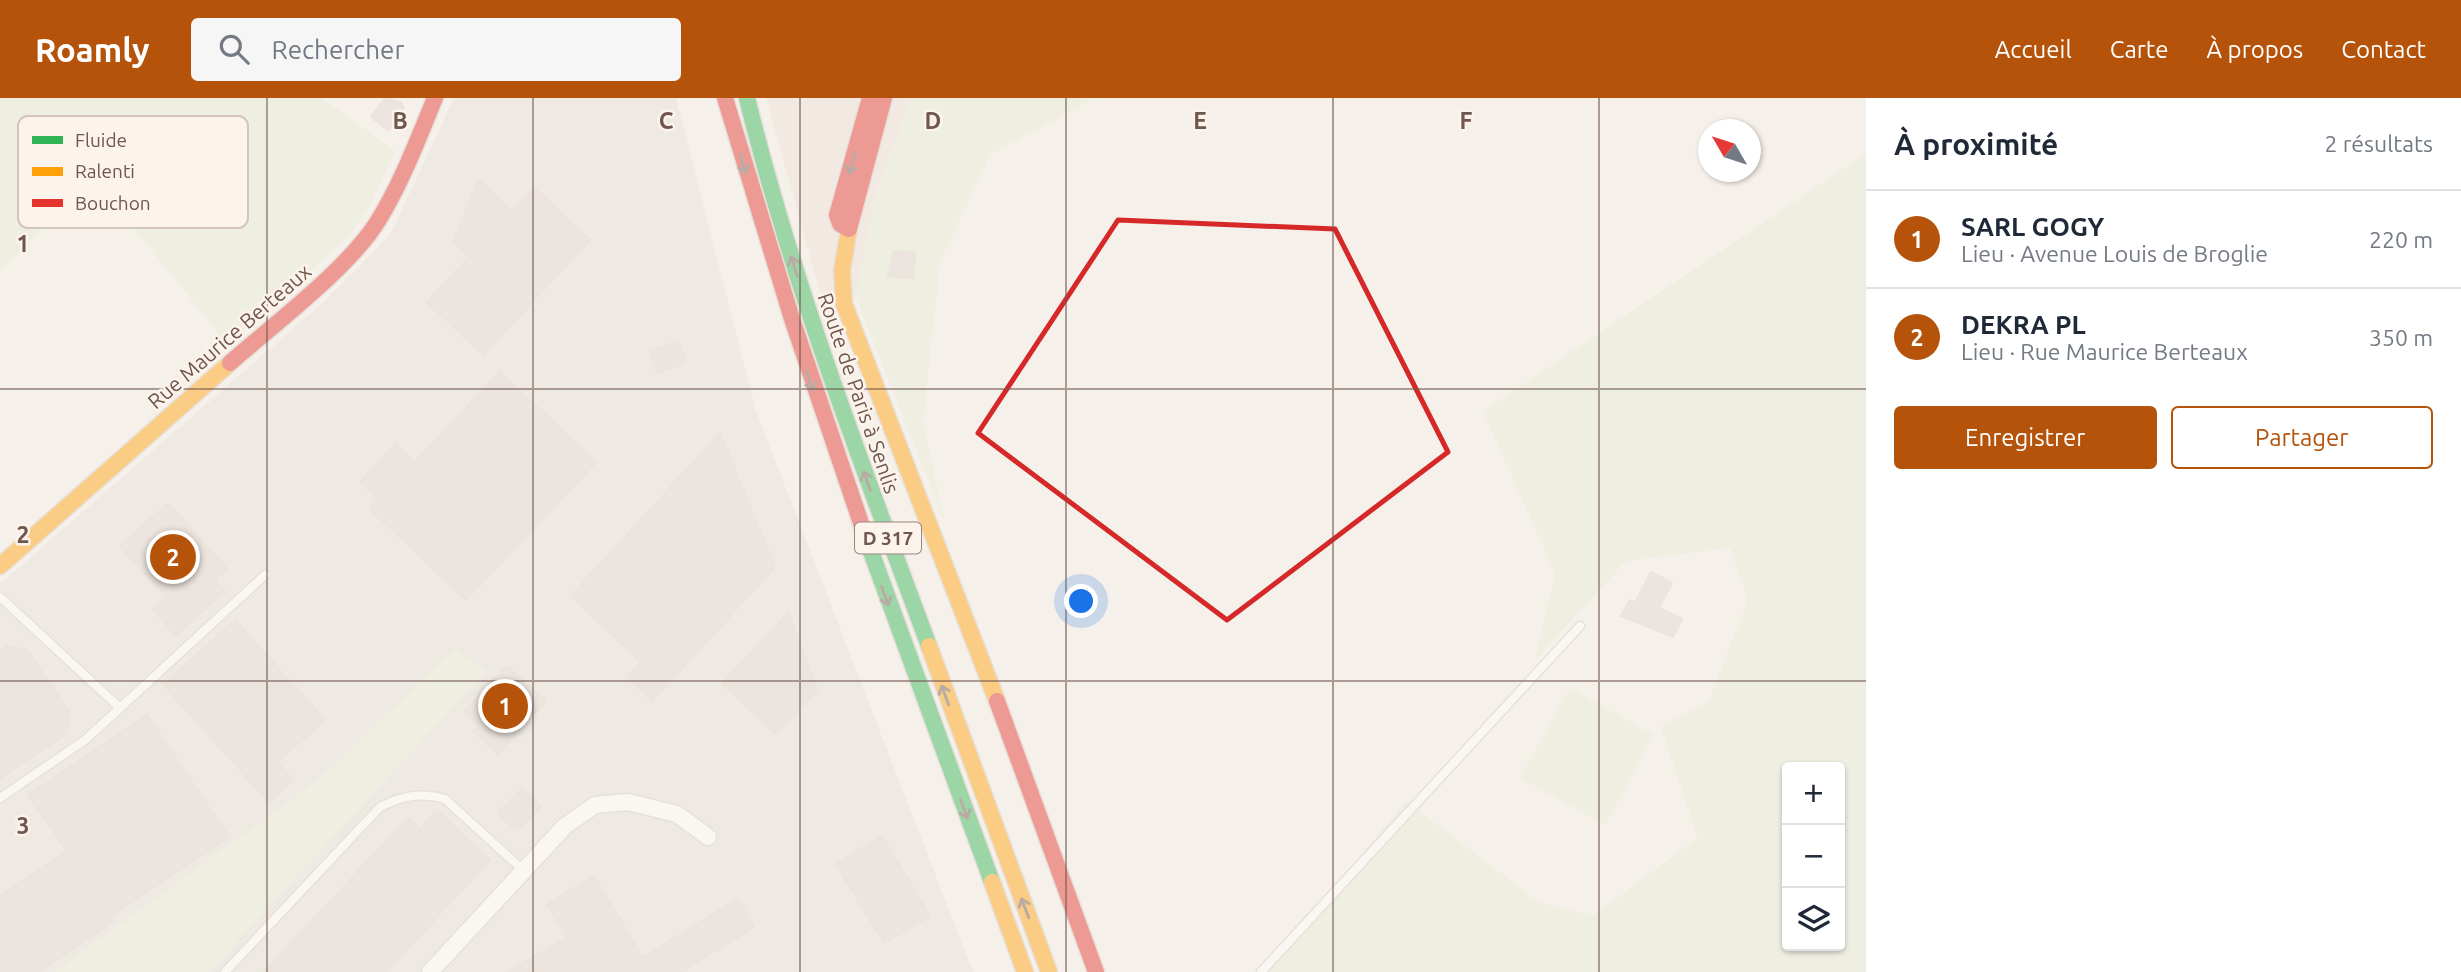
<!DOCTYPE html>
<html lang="fr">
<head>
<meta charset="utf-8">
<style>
	:root { --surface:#fff; --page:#f6f6f7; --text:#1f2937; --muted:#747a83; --line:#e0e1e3; --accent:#b45309 }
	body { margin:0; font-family:Ubuntu,sans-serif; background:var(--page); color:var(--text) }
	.controls { position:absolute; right:21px; bottom:21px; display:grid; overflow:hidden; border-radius:7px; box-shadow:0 2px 5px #0004 }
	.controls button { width:63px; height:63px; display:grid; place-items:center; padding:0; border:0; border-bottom:2px solid var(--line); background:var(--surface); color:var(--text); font:35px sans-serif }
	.compass { position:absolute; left:1698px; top:21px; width:63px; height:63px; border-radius:50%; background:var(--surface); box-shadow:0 2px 5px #0004; rotate:309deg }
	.you { position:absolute; left:1082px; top:504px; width:24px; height:24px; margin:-18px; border:5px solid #fff; border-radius:50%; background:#1a73e8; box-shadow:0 0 0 10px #1a73e833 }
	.badge { display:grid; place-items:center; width:46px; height:46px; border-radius:50%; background:var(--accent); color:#fff; font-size:23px; font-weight:700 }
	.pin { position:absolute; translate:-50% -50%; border:4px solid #fff; box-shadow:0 2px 7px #0006 }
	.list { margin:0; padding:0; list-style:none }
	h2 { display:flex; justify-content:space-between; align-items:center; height:91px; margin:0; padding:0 28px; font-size:30px }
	h2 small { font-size:23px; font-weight:400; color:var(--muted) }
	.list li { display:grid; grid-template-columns:46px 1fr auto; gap:21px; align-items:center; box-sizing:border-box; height:98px; padding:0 28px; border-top:2px solid var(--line) }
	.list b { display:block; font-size:26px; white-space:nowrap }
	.list p { margin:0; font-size:23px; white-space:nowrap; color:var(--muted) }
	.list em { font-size:23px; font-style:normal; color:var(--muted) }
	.actions { display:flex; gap:14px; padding:21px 28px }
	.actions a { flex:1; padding:16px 0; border:2px solid var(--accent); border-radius:7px; text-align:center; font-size:24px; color:var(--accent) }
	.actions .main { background:var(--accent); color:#fff }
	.icon { flex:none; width:38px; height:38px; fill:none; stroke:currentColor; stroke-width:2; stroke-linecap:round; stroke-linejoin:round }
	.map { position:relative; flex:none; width:1866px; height:874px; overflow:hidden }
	header { display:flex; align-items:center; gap:42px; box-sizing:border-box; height:98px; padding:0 35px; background:var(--accent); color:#fff }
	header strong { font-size:33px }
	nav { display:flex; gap:38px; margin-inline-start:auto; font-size:24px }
	.search { width:490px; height:63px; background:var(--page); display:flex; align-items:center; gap:18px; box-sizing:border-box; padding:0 24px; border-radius:7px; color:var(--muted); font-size:26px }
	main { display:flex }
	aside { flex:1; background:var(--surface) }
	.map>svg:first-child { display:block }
</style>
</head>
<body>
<header>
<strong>Roamly</strong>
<div class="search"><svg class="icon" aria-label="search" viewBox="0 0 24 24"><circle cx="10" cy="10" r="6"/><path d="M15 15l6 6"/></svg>Rechercher</div>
<nav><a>Accueil</a><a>Carte</a><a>À propos</a><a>Contact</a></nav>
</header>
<main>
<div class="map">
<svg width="1866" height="874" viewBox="0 0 1866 874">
	<rect width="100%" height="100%" fill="#f5f0ea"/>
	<path fill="#ede2d9" d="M 766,0 L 912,0 L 875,98 L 856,199 L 822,202 Z"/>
	<path fill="#e7e0db" d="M 454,0 L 676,0 L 756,313 L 973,874 L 0,874 L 0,486 L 319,208 L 390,137 Z"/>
	<path fill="#e4ead7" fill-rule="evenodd" d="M 0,0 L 322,0 L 395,53 L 368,111 L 349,138 L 228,247 L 93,80 L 0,174 Z
		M 912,0 L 1095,0 L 991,56 L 940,164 L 923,324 L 945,424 L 856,199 L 875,98 Z
		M 1866,56 L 1866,874 L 1266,874 L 1406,703 L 1540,805 L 1592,818 L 1698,740 L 1661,629 L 1708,604 L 1748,502 L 1730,450 L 1626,463 L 1535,562 L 1555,475 L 1483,313 ZM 1787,669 L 1840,669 L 1840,848 L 1787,848 Z
		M 455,551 L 486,573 L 209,874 L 55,874 L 318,682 Z
		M 1570,590 L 1654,637 L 1605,727 L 1520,680 Z"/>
	<path fill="#e1d8d3" stroke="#ddd3cd" stroke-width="2" d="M 385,0 L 400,4 L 404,9 L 388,32 L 371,19 Z
		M 479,82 L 512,113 L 534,90 L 590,142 L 483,257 L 427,204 L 469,159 L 453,144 Z
		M 894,153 L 915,155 L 913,180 L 888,178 Z
		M 678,243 L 686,264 L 657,275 L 649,253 Z
		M 500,274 L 596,364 L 466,502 L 370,411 L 379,402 L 360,384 L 396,346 L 415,364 Z
		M 720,335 L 775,469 L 652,603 L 627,579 L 641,564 L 571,498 Z
		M 168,405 L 227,471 L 215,482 L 225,493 L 176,537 L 153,512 L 167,499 L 120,448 Z
		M 1651,474 L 1672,485 L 1659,510 L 1682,521 L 1673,539 L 1621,518 L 1630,502 L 1635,505 Z
		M 788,515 L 817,592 L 776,636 L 722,586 Z
		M 235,522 L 325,622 L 277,664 L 293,682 L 269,704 L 161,584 L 166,584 Z
		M 6,548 L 27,552 L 70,615 L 66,636 L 0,680 L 0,552 Z
		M 507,568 L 546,603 L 497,656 L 473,633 L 479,628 L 464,614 Z
		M 147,617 L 229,739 L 111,818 L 114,823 L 39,874 L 0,874 L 0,798 L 67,753 L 28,697 Z
		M 522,690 L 541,709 L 517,733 L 498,715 Z
		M 437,712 L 490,762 L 386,874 L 264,874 L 408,720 L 420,731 Z
		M 882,738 L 930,818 L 884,845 L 836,766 Z
		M 594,778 L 643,859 L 738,801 L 754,829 L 681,874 L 508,874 L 567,839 L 547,806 Z"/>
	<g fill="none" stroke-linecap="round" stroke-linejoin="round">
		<defs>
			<path id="lane" d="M 0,499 L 120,610 L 265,477
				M 0,700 L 85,642 L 120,610
				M 225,874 L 380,709 C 402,698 420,694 445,701 L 524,773
				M 1261,874 L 1580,528"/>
			<path id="street" d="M 430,874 L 565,728 L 595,707 L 628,704 L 677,716 L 708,739"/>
			<path id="fast" d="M 747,0 C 793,187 862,367 929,548
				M 866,440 L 992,784"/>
			<path id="slow" d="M 849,131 L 842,172 L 844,206 L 997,603
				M 0,468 L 230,265
				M 929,548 L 1049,874
				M 992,784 L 1025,874"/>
			<path id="jam" d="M 725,0 L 792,221 L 866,440
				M 870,0 L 837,117 L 840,126 L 849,131 L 884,0
				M 230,265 C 273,227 349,170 378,123 C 402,84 418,41 435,0
				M 997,603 L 1096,874"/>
		</defs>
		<use href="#lane" stroke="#d4cdc9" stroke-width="11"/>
		<use href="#street" stroke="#d4cdc9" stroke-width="19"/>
		<use href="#fast" stroke="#d4ccc7" stroke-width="19"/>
		<use href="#slow" stroke="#d4ccc7" stroke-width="19"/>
		<use href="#jam" stroke="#d4ccc7" stroke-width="19"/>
		<use href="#lane" stroke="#fefdfc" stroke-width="8"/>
		<use href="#street" stroke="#fefdfc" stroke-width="16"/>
		<use href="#fast" stroke="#30b455" stroke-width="16"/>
		<use href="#slow" stroke="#ff9f0a" stroke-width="16"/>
		<use href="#jam" stroke="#e5322d" stroke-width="16"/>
	</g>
	<defs><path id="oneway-shaft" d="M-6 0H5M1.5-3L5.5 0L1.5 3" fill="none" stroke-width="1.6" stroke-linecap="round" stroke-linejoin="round" transform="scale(1.75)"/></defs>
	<g stroke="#6f564e">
		<use href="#oneway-shaft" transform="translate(743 66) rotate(74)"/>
		<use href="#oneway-shaft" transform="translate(852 66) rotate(106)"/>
		<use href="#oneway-shaft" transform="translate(794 168) rotate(-108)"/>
		<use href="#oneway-shaft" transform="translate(810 283) rotate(72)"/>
		<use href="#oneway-shaft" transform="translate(867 383) rotate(-110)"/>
		<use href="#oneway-shaft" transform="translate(885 498) rotate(70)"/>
		<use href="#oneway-shaft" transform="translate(945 597) rotate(-110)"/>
		<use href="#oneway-shaft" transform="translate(964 711) rotate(70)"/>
		<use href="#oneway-shaft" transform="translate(1025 810) rotate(-111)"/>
	</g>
	<path d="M0 0H1866V874H0ZM 1118,122 L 1335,131 L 1448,354 L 1227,522 L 978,335 Z" fill="#f5f0ea" fill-opacity=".55" fill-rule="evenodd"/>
	<path fill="none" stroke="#d62828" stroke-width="5" stroke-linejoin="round" d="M 1118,122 L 1335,131 L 1448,354 L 1227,522 L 978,335 Z"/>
	<path fill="none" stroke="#6f564e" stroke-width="2" stroke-opacity="0.55" d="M 267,0 L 267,874M 533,0 L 533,874M 800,0 L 800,874M 1066,0 L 1066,874M 1333,0 L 1333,874M 1599,0 L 1599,874M 0,291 L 1866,291M 0,583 L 1866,583"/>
	<g text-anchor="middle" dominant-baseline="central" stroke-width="5" stroke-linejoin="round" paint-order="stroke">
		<rect fill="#fcf4ec" stroke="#99857d" stroke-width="2" x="855" y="424.5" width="66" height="31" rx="5"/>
		<g font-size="19" font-weight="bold" fill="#6f564e">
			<text x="888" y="440">D 317</text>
		</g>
		<g font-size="21" fill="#6f564e" stroke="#fcf4ec">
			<text transform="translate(229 238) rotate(-41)">Rue Maurice Berteaux</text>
			<text transform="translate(859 295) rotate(71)">Route de Paris à Senlis</text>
		</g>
	</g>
	<rect x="18" y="18" width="230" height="112" rx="10" fill="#fcf4ec" stroke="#d2c5bd" stroke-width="2"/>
	<rect x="32" y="38" width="31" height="8" fill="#30b455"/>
	<rect x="32" y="69" width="31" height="9" fill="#ff9f0a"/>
	<rect x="32" y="101" width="31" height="8" fill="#e5322d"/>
	<g font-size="19" fill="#6f564e">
		<text x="75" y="49">Fluide</text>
		<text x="75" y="80">Ralenti</text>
		<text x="75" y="112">Bouchon</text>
	</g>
	<g font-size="23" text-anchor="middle" font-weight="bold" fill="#6f564e" stroke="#fcf4ec" stroke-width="5" stroke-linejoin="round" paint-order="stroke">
		<text x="400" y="31">B</text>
		<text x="666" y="31">C</text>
		<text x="933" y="31">D</text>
		<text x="1200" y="31">E</text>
		<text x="1466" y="31">F</text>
		<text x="23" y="154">1</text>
		<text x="23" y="445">2</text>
		<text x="23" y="736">3</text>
	</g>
</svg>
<div class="controls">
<button>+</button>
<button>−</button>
<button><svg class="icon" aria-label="layers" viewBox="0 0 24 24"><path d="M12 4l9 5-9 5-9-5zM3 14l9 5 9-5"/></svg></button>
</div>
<svg class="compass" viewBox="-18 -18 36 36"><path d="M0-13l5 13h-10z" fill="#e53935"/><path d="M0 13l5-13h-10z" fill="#747a83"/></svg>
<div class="you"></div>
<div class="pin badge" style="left:505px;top:608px">1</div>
<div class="pin badge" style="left:173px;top:459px">2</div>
</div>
<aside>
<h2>À proximité<small>2 résultats</small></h2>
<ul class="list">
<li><span class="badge">1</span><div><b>SARL GOGY</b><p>Lieu · Avenue Louis de Broglie</p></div><em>220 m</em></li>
<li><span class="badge">2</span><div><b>DEKRA PL</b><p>Lieu · Rue Maurice Berteaux</p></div><em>350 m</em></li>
</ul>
<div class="actions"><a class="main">Enregistrer</a><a>Partager</a></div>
</aside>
</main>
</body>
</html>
